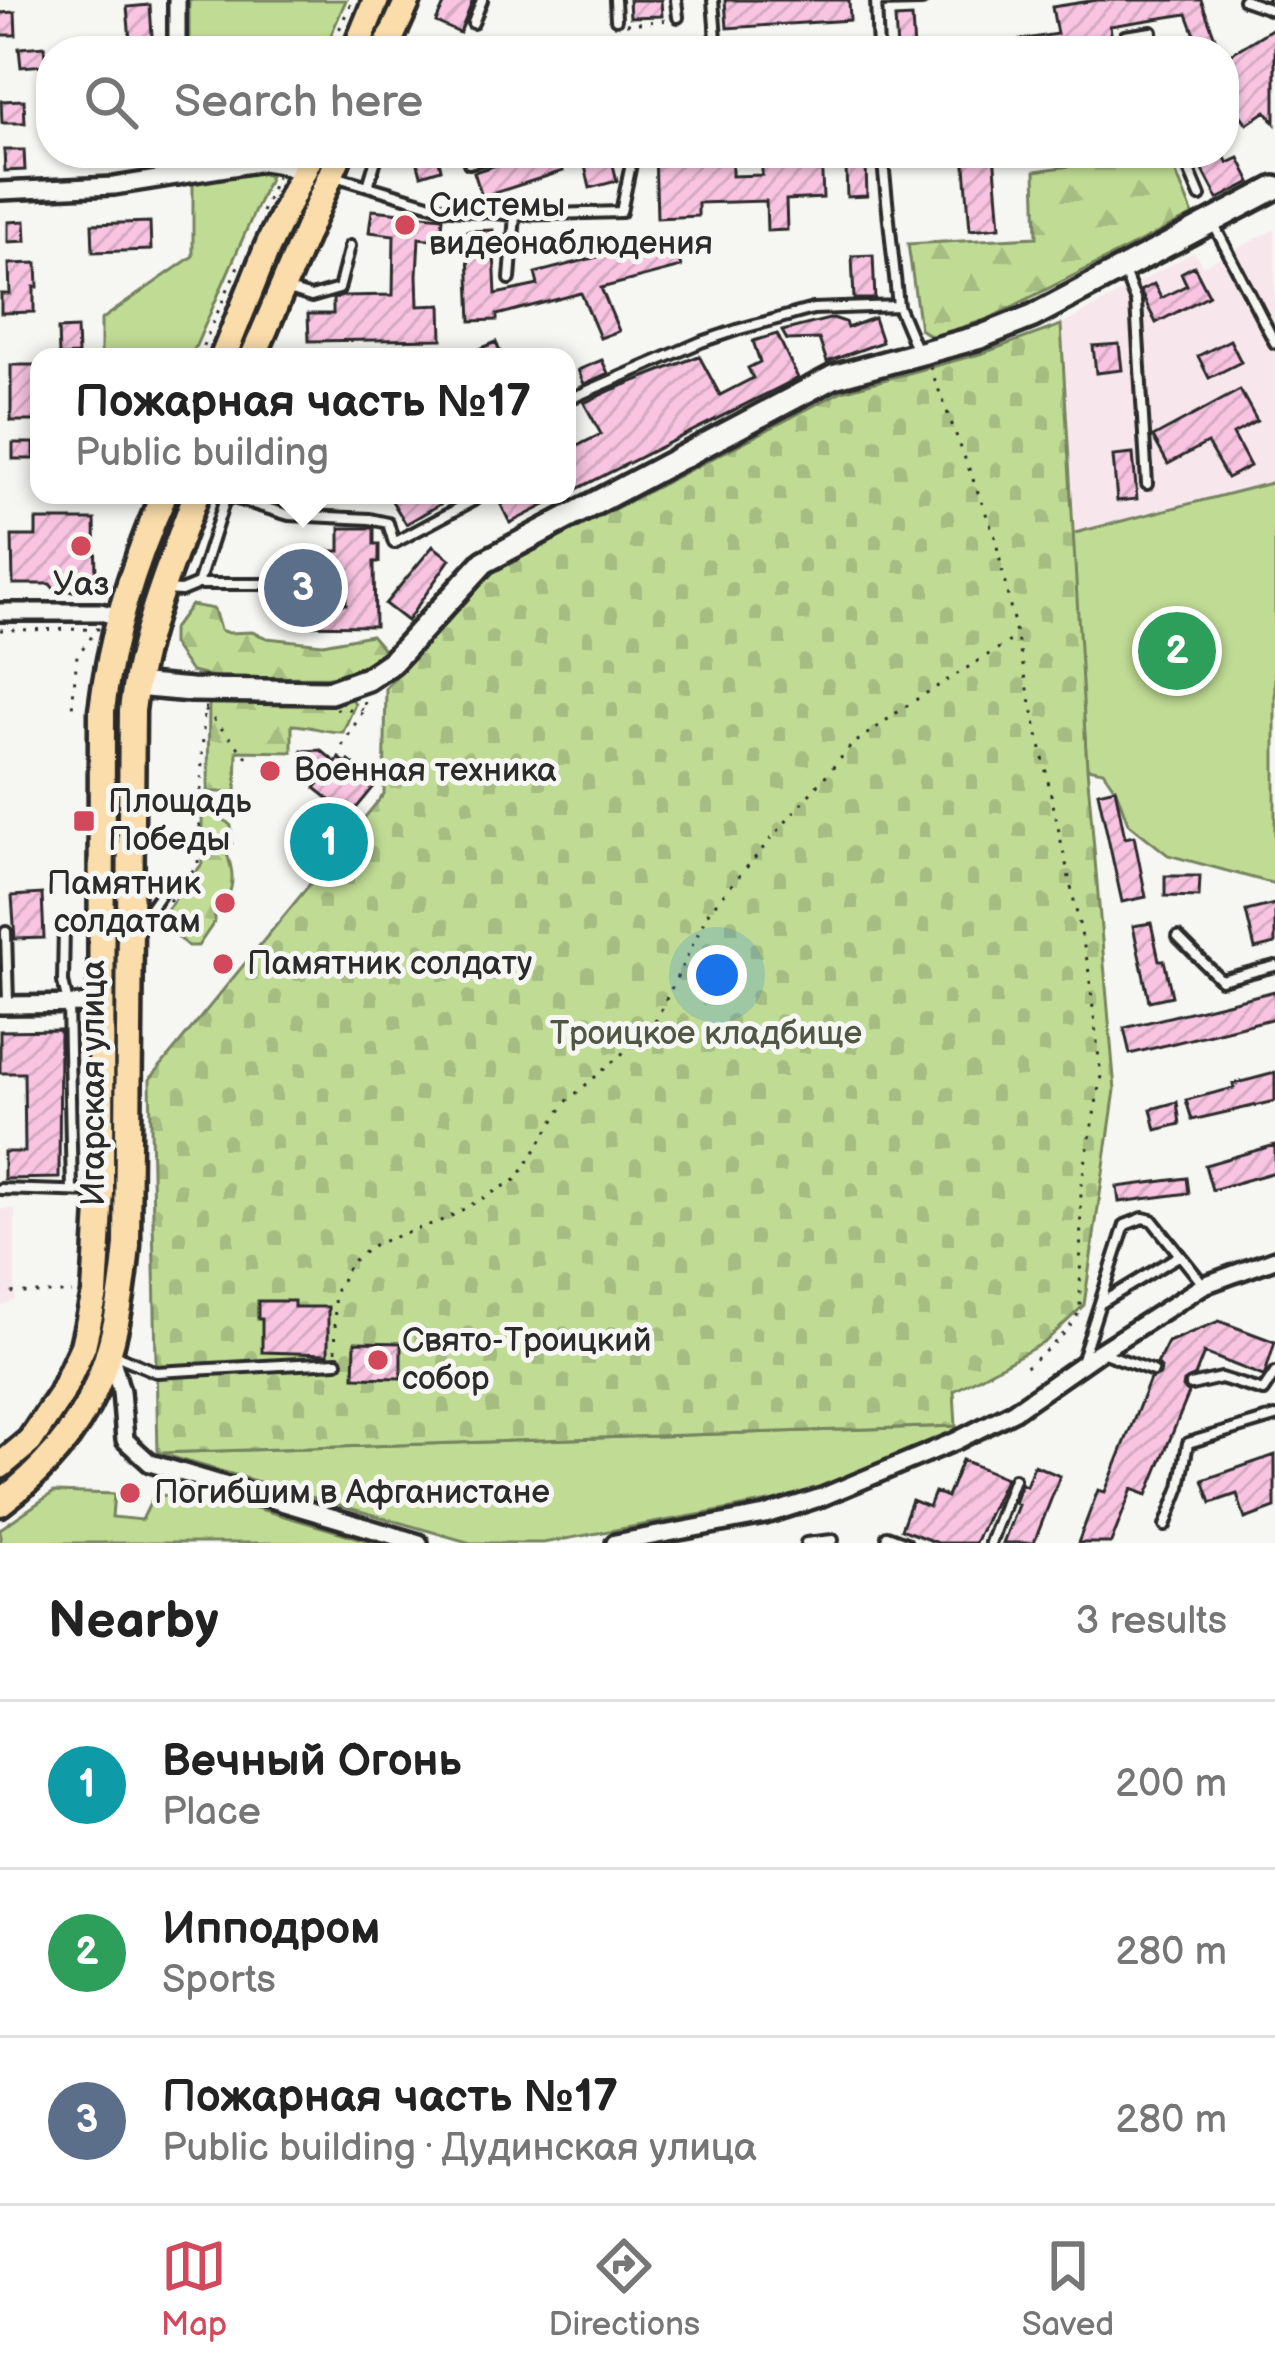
<!DOCTYPE html>
<html lang="en">
<head>
<meta charset="utf-8">
<style>
	:root { --surface:#fff; --page:#f6f6f6; --text:#222; --muted:#767676; --line:#e0e0e0; --accent:#d1495b }
	body { margin:0; font-family:"Balsamiq Sans",sans-serif; background:var(--page); color:var(--text) }
	.you { position:absolute; left:717px; top:975px; width:42px; height:42px; margin:-30px; border:9px solid #fff; border-radius:50%; background:#1a73e8; box-shadow:0 0 0 18px #1a73e833 }
	.badge { display:grid; place-items:center; width:78px; height:78px; border-radius:50%; background:var(--accent); color:#fff; font-size:39px; font-weight:700 }
	.pin { position:absolute; translate:-50% -50%; border:6px solid #fff; box-shadow:0 3px 12px #0006 }
	.popup { position:absolute; left:30px; top:348px; width:546px; height:156px; box-sizing:border-box; display:grid; place-content:center; border-radius:24px; background:var(--surface); filter:drop-shadow(0 3px 9px #0005); font-size:39px; white-space:nowrap; color:var(--muted) }
	.popup b { font-size:45px; color:var(--text) }
	.popup::after { content:''; position:absolute; left:50%; top:100%; margin-left:-24px; border:24px solid transparent; border-top-color:var(--surface) }
	.list { margin:0; padding:0; list-style:none }
	h2 { display:flex; justify-content:space-between; align-items:center; height:156px; margin:0; padding:0 48px; font-size:51px }
	h2 small { font-size:39px; font-weight:400; color:var(--muted) }
	.list li { display:grid; grid-template-columns:78px 1fr auto; gap:36px; align-items:center; box-sizing:border-box; height:168px; padding:0 48px; border-top:3px solid var(--line) }
	.list b { display:block; font-size:45px; white-space:nowrap }
	.list p { margin:0; font-size:39px; white-space:nowrap; color:var(--muted) }
	.list em { font-size:39px; font-style:normal; color:var(--muted) }
	.icon { flex:none; width:66px; height:66px; fill:none; stroke:currentColor; stroke-width:2; stroke-linecap:round; stroke-linejoin:round }
	.map { position:relative; flex:none; width:1275px; height:1543px; overflow:hidden }
	.search { position:absolute; background:var(--surface); box-shadow:0 3px 9px #0004; left:36px; right:36px; top:36px; height:132px; display:flex; align-items:center; gap:30px; box-sizing:border-box; padding:0 42px; border-radius:48px; color:var(--muted); font-size:45px }
	.sheet { height:660px; background:var(--surface) }
	nav { display:flex; justify-content:space-around; align-items:center; box-sizing:border-box; height:168px; border-top:3px solid var(--line); background:var(--surface); font-size:33px; color:var(--muted) }
	nav a { display:grid; justify-items:center; gap:6px }
	nav .on { color:var(--accent) }
	.map>svg:first-child { display:block }
</style>
</head>
<body>
<div class="map">
<svg width="1275" height="1543" viewBox="0 0 1275 1543">
	<defs>
		<pattern id="forest-firs" width="22" height="20" patternUnits="userSpaceOnUse" patternTransform="scale(3)"><rect width="22" height="20" fill="#c0dc94"/><path d="M5 1l3.5 6h-7zM16 11l3.5 6h-7z" fill="#a5bd80"/></pattern>
		<pattern id="cemetery-stones" width="16" height="16" patternUnits="userSpaceOnUse" patternTransform="scale(3)"><rect width="16" height="16" fill="#c0dc94"/><path d="M2 7V4a2 2 0 0 1 4 0v3zM10 15v-3a2 2 0 0 1 4 0v3z" fill="#a5bd80"/></pattern>
		<pattern id="building-hatch" width="6" height="6" patternUnits="userSpaceOnUse" patternTransform="scale(3)"><rect width="6" height="6" fill="#f8c4e1"/><path d="M-1 1l2-2M0 6l6-6M5 7l2-2" fill="none" stroke="#d5a9c1"/></pattern>
	</defs>
	<rect width="100%" height="100%" fill="#f6f6f2"/>
	<filter id="ink" filterUnits="userSpaceOnUse"><feTurbulence type="fractalNoise" baseFrequency=".00833" numOctaves="2"/><feDisplacementMap in="SourceGraphic" scale="24" xChannelSelector="R" yChannelSelector="G"/><feConvolveMatrix kernelMatrix="1 2 1 2 8 2 1 2 1" color-interpolation-filters="sRGB"/></filter>
	<g filter="url(#ink)">
		<path fill="#f7e7ed" d="M 1275,229 L 1275,482 L 1071,534 L 1061,325 L 1194,252 L 1203,266 Z
			M 0,1209 L 15,1209 L 15,1300 L 0,1307 Z"/>
		<path fill="#c0dc94" stroke="#768460" stroke-width="3" d="M 189,0 L 346,0 L 324,51 L 189,51 Z
			M 256,172 L 270,176 L 191,357 L 101,357 L 101,320 L 193,256 L 193,182 Z
			M 1275,482 L 1275,884 L 1168,855 L 1128,823 L 1116,790 L 1103,771 L 1087,768 L 1071,534 Z
			M 956,1426 L 957,1435 L 791,1498 L 543,1543 L 471,1543 L 158,1453 Z
			M 54,1492 L 114,1494 L 112,1517 L 142,1520 L 154,1495 L 218,1497 L 377,1543 L 0,1543 L 0,1529 Z"/>
		<path fill="url(#forest-firs)" stroke="#768460" stroke-width="3" d="M 1160,153 L 1171,161 L 1193,215 L 988,319 L 932,337 L 920,329 L 908,244 L 1037,237 L 1035,171 Z
			M 191,605 L 214,609 L 220,630 L 228,633 L 252,632 L 267,638 L 323,644 L 371,635 L 386,652 L 353,671 L 330,677 L 219,678 L 191,672 L 172,644 L 172,630 Z
			M 209,699 L 349,699 L 353,700 L 355,704 L 343,732 C 326,733 310,725 292,725 L 292,752 L 237,751 L 236,792 L 208,792 Z
			M 202,814 L 218,814 L 231,826 L 232,843 L 226,852 C 232,866 235,882 228,896 L 215,901 L 215,921 L 198,946 L 188,946 L 158,921 L 202,864 Z"/>
		<path fill="url(#cemetery-stones)" stroke="#768460" stroke-width="3" d="M 1061,325 L 1087,768 L 1115,1090 L 1084,1305 L 1045,1342 L 954,1391 L 956,1426 L 158,1453 L 150,1079 L 384,794 L 386,688 L 489,574 L 842,391 L 983,353 Z"/>
		<path fill="url(#building-hatch)" stroke="#2b2b2b" stroke-width="3" fill-rule="evenodd" d="M 446,0 L 473,0 L 460,33 L 436,22 Z
			M 629,0 L 661,0 L 662,16 L 630,17 Z
			M 725,0 L 849,0 L 850,20 L 727,28 Z
			M 1097,0 L 1201,0 L 1220,51 L 1201,51 L 1187,14 L 1110,26 L 1112,39 L 1030,51 L 990,51 L 989,45 L 1057,34 L 1052,7 Z
			M 150,5 L 153,51 L 131,51 L 127,7 Z
			M 15,12 L 16,35 L 0,35 L 0,13 Z
			M 912,17 L 914,51 L 897,51 L 895,18 Z
			M 1275,27 L 1275,123 L 1266,111 L 1247,124 L 1224,92 L 1224,58 Z
			M 542,38 L 545,51 L 500,51 L 500,45 Z
			M 477,40 L 479,51 L 446,51 L 445,45 Z
			M 44,46 L 46,65 L 21,67 L 19,48 Z
			M 24,100 L 25,123 L 2,123 L 1,101 Z
			M 4,150 L 24,150 L 25,170 L 5,171 Z
			M 92,153 L 158,153 L 159,162 L 93,164 Z
			M 415,153 L 437,153 L 441,169 L 421,175 Z
			M 535,153 L 557,153 L 563,171 L 482,197 L 474,172 Z
			M 582,153 L 610,153 L 617,181 L 590,188 Z
			M 655,153 L 732,153 L 732,176 L 762,175 L 762,163 L 803,162 L 803,153 L 821,153 L 823,198 L 786,200 L 787,230 L 767,231 L 766,201 L 698,203 L 698,216 L 657,218 Z
			M 964,153 L 994,153 L 1000,227 L 970,230 Z
			M 1194,153 L 1222,153 L 1228,163 L 1239,158 L 1251,182 L 1218,199 Z
			M 866,166 L 867,196 L 847,197 L 846,167 Z
			M 372,210 L 443,217 L 441,241 L 419,238 L 417,275 L 418,306 L 441,305 L 442,339 L 309,341 L 308,314 L 333,314 L 333,299 L 343,296 L 393,295 L 394,235 L 369,232 Z
			M 25,221 L 26,241 L 8,242 L 8,222 Z
			M 150,222 L 151,250 L 93,252 L 92,224 Z
			M 493,230 L 496,294 L 538,285 L 535,273 L 655,242 L 656,245 L 674,240 L 681,267 L 601,288 L 619,331 L 600,338 L 581,293 L 497,315 L 497,320 L 471,321 L 467,231 Z
			M 873,255 L 875,299 L 854,299 L 852,256 Z
			M 37,263 L 38,287 L 34,287 L 34,312 L 1,313 L 1,294 L 10,294 L 9,264 Z
			M 1194,266 L 1209,295 L 1156,323 L 1140,291 L 1154,284 L 1161,298 L 1187,285 L 1181,273 Z
			M 833,318 L 845,322 L 847,328 L 874,318 L 882,342 L 827,362 L 819,339 L 787,340 L 782,331 Z
			M 77,328 L 78,355 L 59,356 L 58,329 Z
			M 777,334 L 798,378 L 567,494 L 567,451 L 601,434 L 584,403 L 614,389 L 699,356 L 720,395 L 753,378 L 748,368 L 760,362 L 753,341 Z
			M 1230,340 L 1241,362 L 1209,378 L 1198,356 Z
			M 496,342 L 502,357 L 461,357 Z
			M 1119,344 L 1122,370 L 1096,373 L 1093,346 Z
			M 602,360 L 608,373 L 584,384 L 578,370 Z
			M 11,365 L 38,365 L 39,421 L 11,421 Z
			M 1240,390 L 1257,421 L 1233,434 L 1250,466 L 1227,478 L 1207,443 L 1168,464 L 1153,437 Z
			M 13,443 L 34,443 L 34,459 L 13,459 Z
			M 1133,454 L 1137,499 L 1117,501 L 1113,456 Z
			M 403,495 L 456,495 L 406,524 L 392,501 Z
			M 496,495 L 565,495 L 510,523 Z
			M 36,520 L 95,520 L 96,580 L 84,591 L 56,591 L 50,584 L 13,584 L 12,536 L 36,536 Z
			M 340,528 L 374,528 L 374,544 L 379,544 L 379,562 L 374,562 L 375,626 L 290,625 L 290,551 L 340,551 ZM 315,573 L 346,573 L 346,604 L 315,604 Z
			M 433,546 L 450,559 L 407,621 L 385,604 Z
			M 321,750 L 336,763 L 339,758 L 347,764 L 349,761 L 377,783 L 354,811 L 342,802 L 339,807 L 315,788 L 326,775 L 303,777 L 302,751 Z
			M 1115,788 L 1125,838 L 1134,836 L 1146,897 L 1122,902 L 1098,792 Z
			M 1165,876 L 1200,876 L 1199,897 L 1165,896 Z
			M 42,894 L 44,938 L 15,939 L 12,896 Z
			M 1275,904 L 1275,944 L 1255,949 L 1246,911 Z
			M 1151,923 L 1159,960 L 1164,960 L 1172,996 L 1149,1001 L 1133,926 Z
			M 1275,991 L 1275,1018 L 1130,1054 L 1124,1028 Z
			M 60,1030 L 59,1178 L 4,1179 L 4,1152 L 25,1152 L 24,1073 L 0,1073 L 0,1031 Z
			M 1275,1073 L 1275,1101 L 1192,1120 L 1186,1100 L 1234,1088 L 1233,1084 Z
			M 1177,1102 L 1180,1124 L 1156,1130 L 1151,1109 Z
			M 1275,1145 L 1275,1172 L 1212,1190 L 1205,1165 Z
			M 1187,1178 L 1189,1193 L 1119,1202 L 1117,1187 Z
			M 258,1301 L 294,1301 L 294,1307 L 328,1307 L 328,1354 L 262,1352 L 262,1319 L 258,1319 Z
			M 1219,1321 L 1275,1342 L 1265,1374 L 1263,1376 L 1204,1353 L 1195,1376 L 1184,1382 L 1183,1388 L 1189,1393 L 1147,1495 L 1132,1489 L 1111,1543 L 1078,1543 L 1098,1490 L 1105,1492 L 1150,1379 L 1160,1375 L 1161,1368 L 1157,1364 L 1168,1342 Z
			M 355,1342 L 401,1343 L 401,1378 L 354,1377 Z
			M 1275,1455 L 1275,1508 L 1245,1519 L 1237,1494 L 1211,1503 L 1203,1480 Z
			M 962,1460 L 1006,1478 L 975,1543 L 937,1543 L 901,1529 L 912,1500 L 929,1507 L 935,1492 L 947,1497 Z
			M 1034,1465 L 1060,1476 L 1034,1543 L 1003,1543 L 1018,1505 L 1014,1503 L 1021,1484 L 1026,1486 Z"/>
		<g fill="none" stroke-linecap="round" stroke-linejoin="round">
			<defs>
				<path id="lane" d="M 615,0 L 616,19
					M 676,0 L 678,17
					M 713,0 L 716,39 L 720,51
					M 1244,0 L 1275,11
					M 1274,0 L 1275,4
					M 877,1 L 922,0
					M 473,23 L 482,0
					M 875,51 L 878,51 L 876,0
					M 1120,51 L 1125,36 L 1152,32
					M 882,153 L 898,306 L 917,351
					M 1182,153 L 1200,196
					M 469,163 L 505,153
					M 338,177 L 442,208 L 515,215 L 621,212 L 631,164 L 630,153
					M 368,186 L 378,153
					M 1213,223 L 1275,343
					M 1124,272 L 1136,302 L 1147,484
					M 510,279 L 515,215
					M 289,290 L 311,297 L 339,289 L 350,246
					M 567,400 L 701,342 L 740,329 L 813,309 L 898,306
					M 227,496 L 289,515 L 370,519 L 388,523 L 394,543 L 474,500
					M 198,584 L 268,584
					M 164,590 L 181,591 L 198,584 L 226,496
					M 64,925 L 63,982 L 68,1004 L 72,1191
					M 138,925 L 160,894
					M 6,932 L 8,1003
					M 1178,937 L 1221,980 L 1275,966
					M 0,1189 L 94,1192
					M 1101,1303 L 1180,1255
					M 111,1353 L 156,1372 L 337,1362
					M 1104,1353 L 1153,1371
					M 1081,1362 L 1125,1225 L 1143,1218 L 1152,1220 L 1203,1284
					M 1191,1385 L 1221,1378 L 1263,1391 L 1275,1373
					M 1165,1526 L 1180,1487 L 1188,1443 L 1275,1417
					M 887,1536 L 906,1543
					M 806,1543 L 833,1540
					M 990,1543 L 1014,1479"/>
				<path id="street" d="M 177,0 L 177,51
					M 178,153 L 178,176
					M 0,191 L 114,186 L 263,162 L 282,165 L 303,173
					M 0,612 L 100,612 L 120,617
					M 0,1005 L 100,1004
					M 110,1353 L 121,1391 L 125,1440 L 150,1463 L 419,1543
					M 615,1543 L 765,1515 L 822,1497 L 956,1441 L 1013,1412 L 1099,1352 L 1204,1285 L 1275,1259"/>
				<path id="secondary" d="M 135,685 L 191,690 L 330,692 L 367,679 L 392,662 L 484,562 L 833,377 L 980,337 L 1033,316 L 1275,188"/>
				<path id="primary" d="M 355,51 L 376,0
					M 385,51 L 408,0
					M 223,357 L 268,246 L 312,153
					M 253,357 L 340,153
					M 0,1466 L 30,1441 L 61,1394 L 83,1346 L 95,1294 L 101,1192 L 102,710 C 111,635 133,564 164,495
					M 0,1503 C 93,1434 117,1357 127,1245 L 132,711 C 140,637 170,565 196,495"/>
			</defs>
			<use href="#lane" stroke="#2b2b2b" stroke-width="16"/>
			<use href="#street" stroke="#2b2b2b" stroke-width="24"/>
			<use href="#secondary" stroke="#2b2b2b" stroke-width="30"/>
			<use href="#primary" stroke="#2b2b2b" stroke-width="33"/>
			<path stroke="#2b2b2b" stroke-width="3" stroke-dasharray="3 9" stroke-linecap="butt" d="M 626,24 L 670,20
				M 330,51 L 352,0
				M 262,212 L 277,177
				M 198,357 L 241,259
				M 930,367 L 995,537 L 1088,965 L 1101,1076 L 1081,1186 L 1080,1310 C 1068,1336 1043,1352 1022,1370
				M 0,630 L 98,629 L 77,655 L 72,709
				M 336,709 L 364,709
				M 205,710 L 248,758
				M 342,746 L 364,709 L 365,699
				M 169,901 L 198,864 L 204,708 L 207,708
				M 0,1289 L 15,1293 L 72,1293
				M 336,1351 L 334,1294 L 350,1263 L 375,1244 L 446,1219 L 517,1179 L 566,1102 L 652,1028 L 709,911 L 852,745 L 909,704 L 1015,638"/>
			<use href="#lane" stroke="#f6f6f2" stroke-width="8"/>
			<use href="#street" stroke="#f6f6f2" stroke-width="15"/>
			<use href="#secondary" stroke="#f6f6f2" stroke-width="21"/>
			<use href="#primary" stroke="#fbddab" stroke-width="24"/>
		</g>
	</g>
	<g fill="#d1495b" stroke="#f6f6f2" stroke-width="4.5">
		<circle cx="405" cy="225" r="12"/>
		<circle cx="81" cy="546" r="12"/>
		<circle cx="270" cy="771" r="12"/>
		<rect x="72" y="809" width="24" height="24" rx="6"/>
		<circle cx="225" cy="903" r="12"/>
		<circle cx="223" cy="964" r="12"/>
		<circle cx="378" cy="1360" r="12"/>
		<circle cx="130" cy="1493" r="12"/>
	</g>
	<g text-anchor="middle" dominant-baseline="central" stroke-width="10" stroke-linejoin="round" paint-order="stroke">
		<g font-size="33" fill="#2b2b2b" stroke="#f6f6f2" text-anchor="start">
			<text x="429" y="206">Системы<tspan x="429" dy="38">видеонаблюдения</tspan></text>
			<text x="81" y="585" text-anchor="middle">Уаз</text>
			<text x="294" y="771">Военная техника</text>
			<text x="108" y="802">Площадь<tspan x="108" dy="38">Победы</tspan></text>
			<text x="201" y="884" text-anchor="end">Памятник<tspan x="201" dy="38">солдатам</tspan></text>
			<text x="247" y="964">Памятник солдату</text>
			<text x="402" y="1341">Свято-Троицкий<tspan x="402" dy="38">собор</tspan></text>
			<text x="154" y="1493">Погибшим в Афганистане</text>
		</g>
		<g font-size="33" fill="#505745" stroke="#f6f6f2">
			<text x="706" y="1034">Троицкое кладбище</text>
		</g>
		<g font-size="33" fill="#2b2b2b" stroke="#f6f6f2">
			<text transform="translate(94 1083) rotate(-90)">Игарская улица</text>
		</g>
	</g>
</svg>
<div class="you"></div>
<div class="pin badge" style="left:329px;top:842px;background:#0f9aa8">1</div>
<div class="pin badge" style="left:1177px;top:651px;background:#2e9e5b">2</div>
<div class="pin badge" style="left:303px;top:588px;background:#5c6f8a">3</div>
<div class="popup"><b>Пожарная часть №17</b>Public building</div>
<div class="search"><svg class="icon" aria-label="search" viewBox="0 0 24 24"><circle cx="10" cy="10" r="6"/><path d="M15 15l6 6"/></svg>Search here</div>
</div>
<section class="sheet">
<h2>Nearby<small>3 results</small></h2>
<ul class="list">
<li><span class="badge" style="background:#0f9aa8">1</span><div><b>Вечный Огонь</b><p>Place</p></div><em>200 m</em></li>
<li><span class="badge" style="background:#2e9e5b">2</span><div><b>Ипподром</b><p>Sports</p></div><em>280 m</em></li>
<li><span class="badge" style="background:#5c6f8a">3</span><div><b>Пожарная часть №17</b><p>Public building · Дудинская улица</p></div><em>280 m</em></li>
</ul>
</section>
<nav>
<a class="on"><svg class="icon" aria-label="map" viewBox="0 0 24 24"><path d="M3 6l6-2 6 2 6-2v14l-6 2-6-2-6 2zM9 4v14M15 6v14"/></svg>Map</a>
<a><svg class="icon" aria-label="directions" viewBox="0 0 24 24"><path d="M12 3l9 9-9 9-9-9zM9 14v-3h6M13 9l2 2-2 2"/></svg>Directions</a>
<a><svg class="icon" aria-label="saved" viewBox="0 0 24 24"><path d="M7 4h10v16l-5-4-5 4z"/></svg>Saved</a>
</nav>
</body>
</html>
